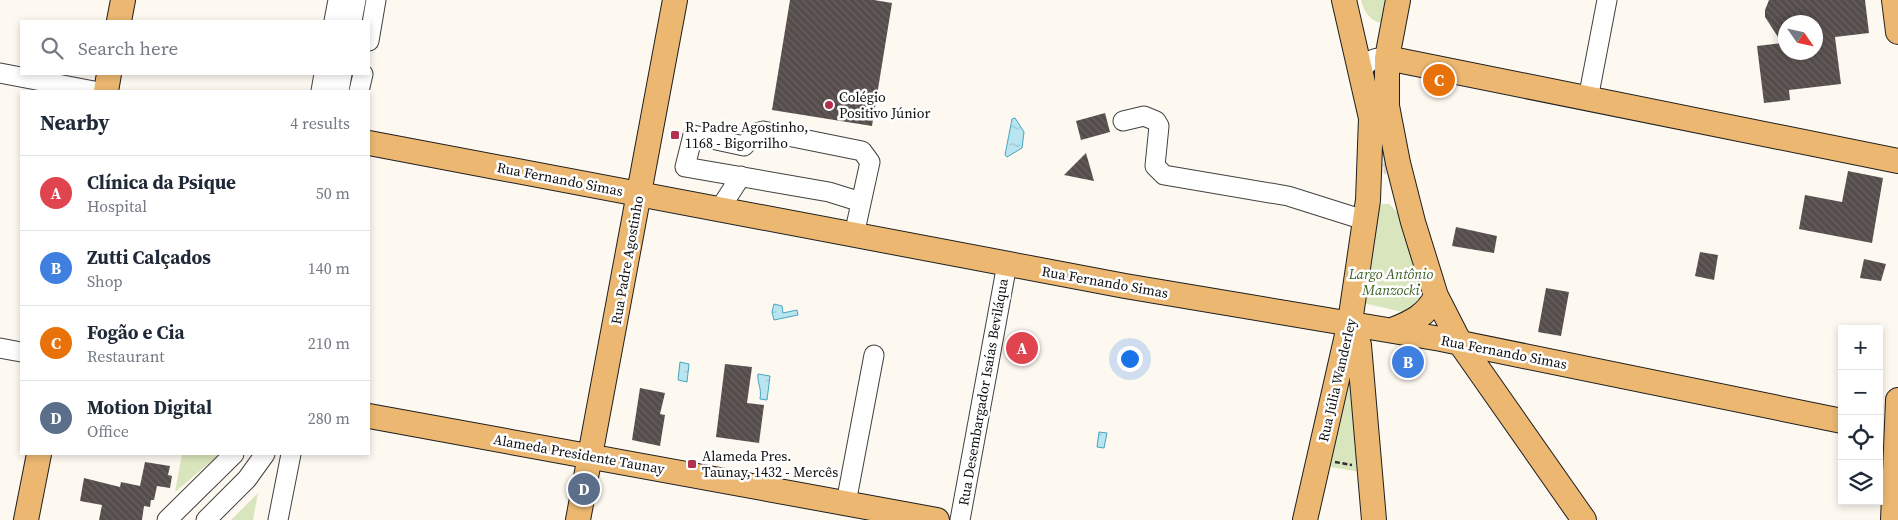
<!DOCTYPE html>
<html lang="en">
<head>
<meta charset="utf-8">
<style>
	:root { --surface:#fff; --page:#f6f6f7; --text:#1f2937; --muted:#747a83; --line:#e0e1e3; --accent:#0b8043 }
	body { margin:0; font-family:"Source Serif 4",serif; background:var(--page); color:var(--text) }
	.controls { position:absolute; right:15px; bottom:15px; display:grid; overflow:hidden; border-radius:0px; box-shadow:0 2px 8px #0003 }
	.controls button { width:45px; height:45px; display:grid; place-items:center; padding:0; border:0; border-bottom:1px solid var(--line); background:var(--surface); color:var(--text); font:25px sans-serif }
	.compass { position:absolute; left:1778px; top:15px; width:45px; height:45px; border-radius:50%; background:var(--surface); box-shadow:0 2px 8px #0003; rotate:124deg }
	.you { position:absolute; left:1129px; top:358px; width:18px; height:18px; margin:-12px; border:4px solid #fff; border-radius:50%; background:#1a73e8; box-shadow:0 0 0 8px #1a73e833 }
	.badge { display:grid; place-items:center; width:32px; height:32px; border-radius:50%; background:var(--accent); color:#fff; font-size:16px; font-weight:700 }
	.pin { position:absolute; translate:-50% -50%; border:2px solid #fff; box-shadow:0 1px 5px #0006 }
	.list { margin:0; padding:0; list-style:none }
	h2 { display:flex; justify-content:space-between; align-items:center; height:65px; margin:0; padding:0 20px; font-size:21px }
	h2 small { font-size:16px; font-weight:400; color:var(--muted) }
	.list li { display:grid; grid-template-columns:32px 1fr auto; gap:15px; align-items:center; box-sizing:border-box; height:75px; padding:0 20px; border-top:1px solid var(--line) }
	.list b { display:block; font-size:19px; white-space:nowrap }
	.list p { margin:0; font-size:16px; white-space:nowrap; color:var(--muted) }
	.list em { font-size:16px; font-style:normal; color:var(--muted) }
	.icon { flex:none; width:28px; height:28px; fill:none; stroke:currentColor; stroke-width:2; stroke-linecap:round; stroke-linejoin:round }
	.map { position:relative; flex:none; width:1898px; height:520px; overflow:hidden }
	.search { position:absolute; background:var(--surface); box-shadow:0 2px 8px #0003; left:20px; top:20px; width:350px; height:55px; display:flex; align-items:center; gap:12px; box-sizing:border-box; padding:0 18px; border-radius:0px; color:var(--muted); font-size:19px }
	.panel { position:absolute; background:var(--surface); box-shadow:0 2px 8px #0003; left:20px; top:90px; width:350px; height:365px; border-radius:0px }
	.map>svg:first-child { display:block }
</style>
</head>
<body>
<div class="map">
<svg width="1898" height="520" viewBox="0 0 1898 520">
	<defs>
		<pattern id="plaza-grid" width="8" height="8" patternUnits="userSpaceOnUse" patternTransform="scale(1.25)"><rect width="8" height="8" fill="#ede7df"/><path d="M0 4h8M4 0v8" fill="none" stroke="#cac5be"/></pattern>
		<pattern id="water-ripples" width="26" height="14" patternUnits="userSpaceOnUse" patternTransform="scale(1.25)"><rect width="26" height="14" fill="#b9e5f0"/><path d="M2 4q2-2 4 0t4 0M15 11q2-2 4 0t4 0" fill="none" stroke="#9ec3cd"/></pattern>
		<pattern id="building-back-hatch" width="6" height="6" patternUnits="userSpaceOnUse" patternTransform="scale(1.25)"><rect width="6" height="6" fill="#554d4b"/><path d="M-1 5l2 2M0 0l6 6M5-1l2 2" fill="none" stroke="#696261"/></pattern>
	</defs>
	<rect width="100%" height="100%" fill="#fdf8f0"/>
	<path fill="#d9e5bc" d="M 1361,0 L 1386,0 L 1384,23 C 1371,23 1364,12 1361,0 Z
		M 1382,204 L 1389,204 L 1399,214 L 1416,274 L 1438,320 L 1363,303 L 1379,206 Z
		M 1347,342 L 1360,472 L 1325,466 Z
		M 182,454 L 220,454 L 175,492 Z
		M 258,493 L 253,520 L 231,520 Z"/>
	<path fill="url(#plaza-grid)" d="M 1371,62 L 1376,62 L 1391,175 L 1377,172 Z"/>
	<path fill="url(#water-ripples)" stroke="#47a5c0" d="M 1015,118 L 1024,132 L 1022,148 L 1007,157 L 1005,155 L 1012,119 Z
		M 774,304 L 782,306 L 783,313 L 797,310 L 798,315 L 774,320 L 772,312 Z
		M 680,362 L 689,364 L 687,382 L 678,380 Z
		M 758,374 L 770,376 L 767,400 L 760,399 C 762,388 757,383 758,374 Z
		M 1099,432 L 1107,433 L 1104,448 L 1097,447 Z"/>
	<path fill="url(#building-back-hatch)" fill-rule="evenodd" d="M 790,0 L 874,0 L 892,3 L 872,126 L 772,110 Z
		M 1769,0 L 1865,0 L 1869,33 L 1835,37 L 1841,84 L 1789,90 L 1790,100 L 1764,103 L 1757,46 L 1782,43 L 1765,17 L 1765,10 ZM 1786,22 L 1816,22 L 1816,52 L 1786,52 Z
		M 1105,113 L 1110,132 L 1081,140 L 1076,121 Z
		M 1086,153 L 1094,181 L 1064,175 Z
		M 1848,171 L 1883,178 L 1872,243 L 1799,229 L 1805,195 L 1842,202 Z
		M 1456,227 L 1497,236 L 1494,253 L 1452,246 Z
		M 1700,252 L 1718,255 L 1714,280 L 1695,276 Z
		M 1864,259 L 1886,264 L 1881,281 L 1860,278 Z
		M 1546,288 L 1569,292 L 1561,336 L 1538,332 Z
		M 725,364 L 752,367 L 747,403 L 764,405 L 759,443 L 716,437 Z
		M 640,388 L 665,393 L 660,414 L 665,415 L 660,446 L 632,440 Z
		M 145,462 L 170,466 L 168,475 L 172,476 L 170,488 L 157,486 L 154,500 L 151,500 L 150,507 L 144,506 L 142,520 L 99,520 L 102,505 L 80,501 L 84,478 L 120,487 L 121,482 L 140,486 Z"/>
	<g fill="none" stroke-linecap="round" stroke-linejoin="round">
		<defs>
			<path id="minor" d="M 334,21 L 338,0
				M 352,21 L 356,0
				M 369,41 L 376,0
				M 1361,71 C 1369,60 1374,57 1387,58
				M 0,73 L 94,91
				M 321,91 L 324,74
				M 339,91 L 342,74
				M 359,91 L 363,74
				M 1588,99 L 1607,0
				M 1123,121 L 1144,116 L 1156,121 L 1159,126 L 1155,166 L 1164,175 L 1288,196 L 1364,220
				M 719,210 L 741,176
				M 854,235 L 870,162 L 862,151 L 763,131 L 756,133 L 744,146 L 693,135 L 685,167 L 829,192 L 861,202
				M 0,348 L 21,352
				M 846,503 L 874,355
				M 167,520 L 234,454
				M 206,520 L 247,479 L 265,454
				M 278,520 L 291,454
				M 960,520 L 1007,264"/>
			<path id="major" d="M 1398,0 L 1387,58 L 1387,106 L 1398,163 L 1413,222 L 1436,296 L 1460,343 L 1584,520
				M 1894,0 L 1898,32
				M 119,21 L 123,0
				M 1387,58 L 1898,161
				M 106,91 L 109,74
				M 369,143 L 1125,286 L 1441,339 L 1842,421
				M 1351,324 L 1359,345 L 1374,520
				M 1392,330 C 1411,323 1427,315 1436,296
				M 369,416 L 937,520
				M 26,520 L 39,454
				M 578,520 L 675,0
				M 1305,520 L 1350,322 L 1368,200 L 1371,118 L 1344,0
				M 1893,520 L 1898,400"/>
		</defs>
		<use href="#minor" stroke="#414141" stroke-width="21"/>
		<use href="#major" stroke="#1f1f1f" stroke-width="26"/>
		<path stroke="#303030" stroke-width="2.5" stroke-dasharray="5 2.5" stroke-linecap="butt" d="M 1335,462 L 1352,465"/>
		<use href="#minor" stroke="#fff" stroke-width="19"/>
		<use href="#major" stroke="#ecb871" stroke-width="24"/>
	</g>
	<g fill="#b1324f" stroke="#fff" stroke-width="2">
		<circle cx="829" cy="105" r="5"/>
		<rect x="670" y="130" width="10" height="10" rx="2.5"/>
		<rect x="687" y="459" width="10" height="10" rx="2.5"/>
	</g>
	<g text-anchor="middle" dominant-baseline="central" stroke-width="5" stroke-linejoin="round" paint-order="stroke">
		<g font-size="14" fill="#0e0e0e" stroke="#fff" text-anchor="start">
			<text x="839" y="97">Colégio<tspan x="839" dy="16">Positivo Júnior</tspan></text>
			<text x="685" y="127">R. Padre Agostinho,<tspan x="685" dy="16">1168 - Bigorrilho</tspan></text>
			<text x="702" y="456">Alameda Pres.<tspan x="702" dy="16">Taunay, 1432 - Mercês</tspan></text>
		</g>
		<g font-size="14" fill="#0e0e0e" stroke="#fff">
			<text transform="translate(560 179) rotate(11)">Rua Fernando Simas</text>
			<text transform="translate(627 260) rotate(-80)">Rua Padre Agostinho</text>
			<text transform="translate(1105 282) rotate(10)">Rua Fernando Simas</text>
			<text transform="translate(1504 352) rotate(11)">Rua Fernando Simas</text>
			<text transform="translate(1337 380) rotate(-77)">Rua Júlia Wanderley</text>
			<text transform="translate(983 392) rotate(-80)">Rua Desembargador Isaías Beviláqua</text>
			<text transform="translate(579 454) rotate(10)">Alameda Presidente Taunay</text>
		</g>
		<g font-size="14" font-style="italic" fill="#3b5f24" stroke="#fff">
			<text x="1391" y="274">Largo Antônio<tspan x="1391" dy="16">Manzocki</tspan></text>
		</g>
	</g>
</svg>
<div class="controls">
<button>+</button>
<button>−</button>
<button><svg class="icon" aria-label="locate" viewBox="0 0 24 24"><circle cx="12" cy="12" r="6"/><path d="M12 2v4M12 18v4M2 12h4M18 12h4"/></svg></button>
<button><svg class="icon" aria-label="layers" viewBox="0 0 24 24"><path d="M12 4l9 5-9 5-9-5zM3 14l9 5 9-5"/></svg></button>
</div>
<svg class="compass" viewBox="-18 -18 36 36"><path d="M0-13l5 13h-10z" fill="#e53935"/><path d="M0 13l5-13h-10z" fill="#747a83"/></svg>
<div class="you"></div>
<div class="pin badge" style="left:1022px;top:348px;background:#e0444e">A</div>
<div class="pin badge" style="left:1408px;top:362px;background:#3f7fe0">B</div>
<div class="pin badge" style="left:1439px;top:80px;background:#e8710a">C</div>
<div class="pin badge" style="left:584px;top:489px;background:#5c6f8a">D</div>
<div class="search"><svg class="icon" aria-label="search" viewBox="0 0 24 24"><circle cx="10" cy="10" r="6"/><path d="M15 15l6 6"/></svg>Search here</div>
<section class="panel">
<h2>Nearby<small>4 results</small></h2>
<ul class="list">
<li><span class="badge" style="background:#e0444e">A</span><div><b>Clínica da Psique</b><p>Hospital</p></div><em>50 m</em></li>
<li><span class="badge" style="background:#3f7fe0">B</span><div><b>Zutti Calçados</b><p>Shop</p></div><em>140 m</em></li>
<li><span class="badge" style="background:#e8710a">C</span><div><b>Fogão e Cia</b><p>Restaurant</p></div><em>210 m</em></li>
<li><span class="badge" style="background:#5c6f8a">D</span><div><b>Motion Digital</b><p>Office</p></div><em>280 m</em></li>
</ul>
</section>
</div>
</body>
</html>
